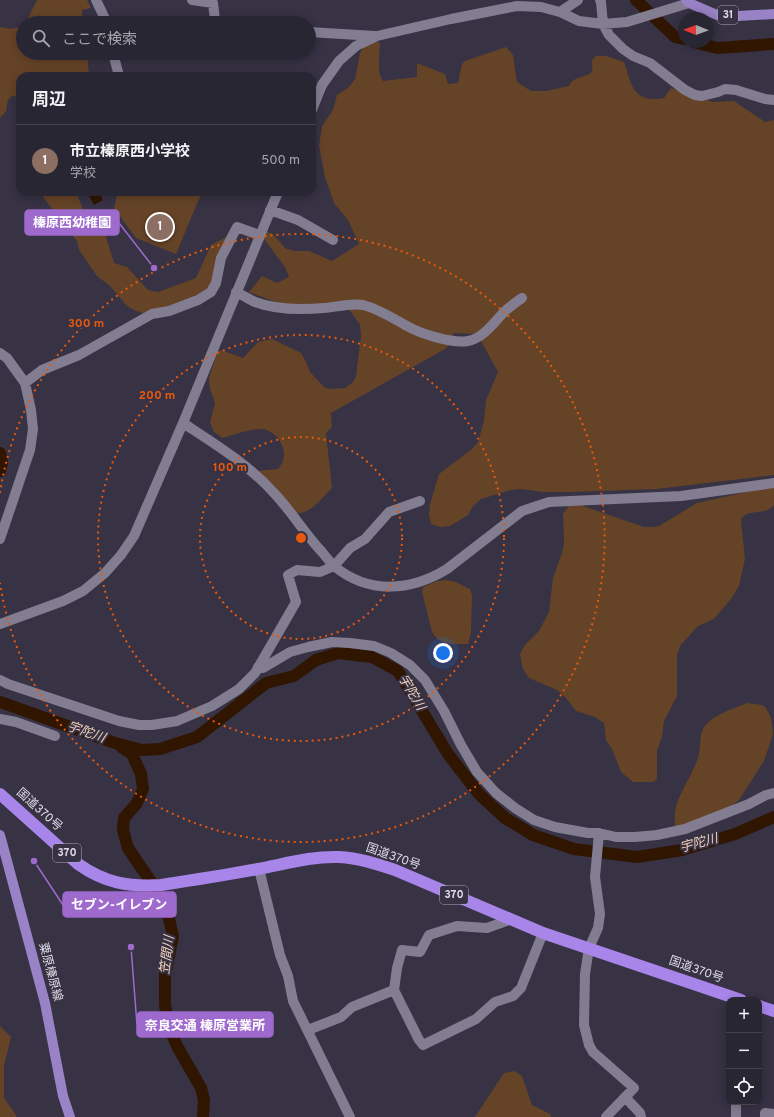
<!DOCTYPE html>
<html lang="ja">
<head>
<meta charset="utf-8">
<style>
	:root { --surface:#292633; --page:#312e3b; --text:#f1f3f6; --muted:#a5a5ac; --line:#45434e; --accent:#8bbbb9 }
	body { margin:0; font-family:Overpass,"Noto Sans JP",sans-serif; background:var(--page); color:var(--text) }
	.controls { position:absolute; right:12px; bottom:12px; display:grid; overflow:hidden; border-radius:8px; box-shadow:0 2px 10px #0003 }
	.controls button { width:36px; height:36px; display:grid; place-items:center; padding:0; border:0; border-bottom:1px solid var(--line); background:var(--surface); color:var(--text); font:20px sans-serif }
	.compass { position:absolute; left:678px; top:12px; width:36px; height:36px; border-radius:50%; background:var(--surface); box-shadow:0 2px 10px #0003; rotate:271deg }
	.you { position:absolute; left:443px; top:653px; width:14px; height:14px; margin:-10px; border:3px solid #fff; border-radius:50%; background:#1a73e8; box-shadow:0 0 0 6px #1a73e833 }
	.badge { display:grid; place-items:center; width:26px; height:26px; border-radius:50%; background:var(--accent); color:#fff; font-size:13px; font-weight:700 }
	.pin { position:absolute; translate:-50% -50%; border:2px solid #fff; box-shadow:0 1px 4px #0006 }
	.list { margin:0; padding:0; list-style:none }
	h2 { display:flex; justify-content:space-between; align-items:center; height:52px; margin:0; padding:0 16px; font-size:17px }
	h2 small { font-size:13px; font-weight:400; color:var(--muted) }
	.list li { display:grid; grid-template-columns:26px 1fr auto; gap:12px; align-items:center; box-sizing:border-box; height:72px; padding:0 16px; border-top:1px solid var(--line) }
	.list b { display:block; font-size:15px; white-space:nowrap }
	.list p { margin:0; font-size:13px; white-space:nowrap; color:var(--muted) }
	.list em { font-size:13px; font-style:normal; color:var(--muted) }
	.icon { flex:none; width:22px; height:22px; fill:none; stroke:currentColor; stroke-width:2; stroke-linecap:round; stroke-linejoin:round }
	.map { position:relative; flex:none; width:774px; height:1117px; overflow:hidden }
	.search { position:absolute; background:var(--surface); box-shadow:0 2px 10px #0003; left:16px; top:16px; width:300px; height:44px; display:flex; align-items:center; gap:10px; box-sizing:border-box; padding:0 14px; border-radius:22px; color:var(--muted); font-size:15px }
	.panel { position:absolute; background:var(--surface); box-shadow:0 2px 10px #0003; left:16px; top:72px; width:300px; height:124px; border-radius:12px }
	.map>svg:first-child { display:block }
</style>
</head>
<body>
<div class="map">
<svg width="774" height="1117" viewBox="0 0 774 1117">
	<rect width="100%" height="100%" fill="#373244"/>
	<path fill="#654327" d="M 37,0 L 87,0 L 91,8 L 82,10 L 83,23 L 24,23 L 26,22 Z
		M 23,24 L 23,53 L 87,53 L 89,76 L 20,76 L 20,97 L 12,96 L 8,100 L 6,111 L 0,118 L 0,27 C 9,29 16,30 23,24 Z
		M 375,41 L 380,43 C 380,55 376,71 383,81 L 417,77 L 417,63 L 445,74 L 448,84 L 458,83 L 462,64 L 465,61 L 506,47 L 513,55 L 517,82 L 531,91 L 546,91 L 569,86 C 574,74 590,79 592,70 C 593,67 592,63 592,60 L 596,56 L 606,56 L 624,62 C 632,86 633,103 664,98 L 671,88 L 713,102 L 734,101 L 765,122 L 774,120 L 774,475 L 656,489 L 573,492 L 543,492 L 521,489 L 511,490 L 481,499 L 473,506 L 468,515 L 450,526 L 440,527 L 431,524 L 429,514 L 430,504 L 439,474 L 472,449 L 478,442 L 484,421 L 486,400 L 498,372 L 477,334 L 453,333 L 452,342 L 445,349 L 331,413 L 332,427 L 326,433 L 332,488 C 322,498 311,514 296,513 L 256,471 L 278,469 C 291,455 281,433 263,429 C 254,428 232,435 223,438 L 214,432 L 210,422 L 215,403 L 210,389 L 209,378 L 217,353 L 221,350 L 243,358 L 258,342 L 272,339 L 301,353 L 306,362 L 310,372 L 324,387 L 329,389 L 345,388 L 353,382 L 356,376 L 361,335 L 360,325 L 346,305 L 297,310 L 249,292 L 262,276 L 277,283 L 289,277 L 285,267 L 264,239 L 267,232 L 273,234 L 285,248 L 294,251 L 309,251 L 332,261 L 359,244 L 348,220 L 334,203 L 325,177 L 319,146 L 322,126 L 333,110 L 337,95 L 349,87 L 355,79 L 360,53 L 365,45 Z
		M 41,192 L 76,192 L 88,222 L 102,224 L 114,263 L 127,267 L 148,290 L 158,292 L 196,278 L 211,245 L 228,236 L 211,285 L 200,294 L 146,314 L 136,311 L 127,306 L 110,286 L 97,276 L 79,250 L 77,241 L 44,198 Z
		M 118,192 L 202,192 L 176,254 L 136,238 L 114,208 Z
		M 768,487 L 774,487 L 774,504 L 773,507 C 770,508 767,511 764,511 C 754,514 746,510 741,520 L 745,559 L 739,586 L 731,599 L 714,619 L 698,626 L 680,646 L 677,656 L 677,696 L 664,721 L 662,737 L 657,750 L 657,779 L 653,782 L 633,782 L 621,772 L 612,749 L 606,740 L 604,723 L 595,717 L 576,711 L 566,698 L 557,690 L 529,678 L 523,669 L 520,654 L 525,645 L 539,631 L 549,612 L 553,578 L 562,553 L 564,544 L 563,514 L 569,506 L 580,505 L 644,527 L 654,527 L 659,526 L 697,503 Z
		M 446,580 L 456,582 L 470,589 L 472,595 L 471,632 L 468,644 C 454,644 440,646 432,632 L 422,592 L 423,587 L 437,581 Z
		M 747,703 L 762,705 L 766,708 L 771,718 L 773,734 L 764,761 L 739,800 L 729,808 L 684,827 L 675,827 C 675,822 674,816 675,811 C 678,793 694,774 699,754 C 701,746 699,734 704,727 C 714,714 733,709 747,703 Z
		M 0,1026 L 11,1037 L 4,1066 L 4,1098 L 16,1115 L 16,1117 L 0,1117 Z
		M 514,1071 L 522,1076 L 532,1105 L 550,1114 L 551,1117 L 475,1117 L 504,1073 Z"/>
	<path fill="#301500" d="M 87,192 L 99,192 L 103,200 L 94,205 Z"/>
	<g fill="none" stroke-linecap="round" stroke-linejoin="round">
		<path stroke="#301500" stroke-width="12" d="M 636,0 L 675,37 L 684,39
			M 694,42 L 717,48 L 774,44
			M 0,453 L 2,463 L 0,471
			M 0,702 L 115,743 L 142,750 L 160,749 L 197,737 L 266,683 L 294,676 L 316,660 L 338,653 L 372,657 L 398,671 L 448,754 L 479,794 L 505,818 L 533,835 L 574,849 L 637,857 L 682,850 L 735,834 L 774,817
			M 121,747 L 132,754 L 141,774 L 143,789 L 137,803 L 124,818 L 123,830 L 128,848 L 160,895 L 168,914 L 173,936 L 165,975 L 165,1005 L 169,1027 L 177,1046 L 201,1088 L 204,1100 L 203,1117"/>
		<path stroke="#837d92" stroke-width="10" d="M 96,0 L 107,23
			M 192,0 L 213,3 L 215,20 L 217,23
			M 600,0 L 601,2 L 603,24 L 609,35 L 623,49 L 633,56 L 650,63 L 685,90 L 695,95 L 702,96 L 718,92 L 725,89 L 736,90 L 765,99 L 774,100
			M 560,12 L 578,0
			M 309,32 L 375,36
			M 113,53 L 119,76
			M 312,110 L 322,85 L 339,61 L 356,46 L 377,36 L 451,19 L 517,6 L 541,7 L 560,12 L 579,21 L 603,24 L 627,22 L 689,3
			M 270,210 L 298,220 L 333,240
			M 236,292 C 242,295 249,299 255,302 C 276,310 302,310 324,308 C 335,307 353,303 363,305 C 379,309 394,319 407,326 C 421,334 453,344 468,341 C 484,338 495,321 505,311 C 511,306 516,302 522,298
			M 0,353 L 7,358 L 25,383 L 31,410 L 33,429 L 30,450 L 0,539
			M 25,383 L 42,370 L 79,355 L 152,314 L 169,311 L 198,300 L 211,292 L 216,283 L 221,258 L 237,227 L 259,235
			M 183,423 C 215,444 248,464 274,493 C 292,512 305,534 322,552 C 326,557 330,562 334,566 C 369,595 411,591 447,569 L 522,511 L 549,502 L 681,496 L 774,483
			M 0,624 L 63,601 L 83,591 L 105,573 L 121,555 L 134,536 L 183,423 L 278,192
			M 258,667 L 263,668 L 290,652 L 308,647 L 332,642 L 350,643 L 374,646 L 391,653 L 410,665 L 425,680 L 444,711 L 461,745 L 477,772 L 496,793 L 515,808 L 534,820 L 555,827 L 588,833 L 599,833 L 616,837 L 635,837 L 657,835 L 685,829 L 749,804 L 766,795 L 774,793
			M 0,680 L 8,684 L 119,721 L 139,725 L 152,725 L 177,721 L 212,706 L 239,689 L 255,673 L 296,602 L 288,575 L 297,570 L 320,572 L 334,566 L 350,548 L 365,539 L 389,512 L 420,501
			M 0,719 L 16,722 L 55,736
			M 599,833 L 595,877 L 600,914 L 598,928 L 589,948 L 585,974 L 584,1025 L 589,1045 L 593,1052 L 634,1088 L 606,1117
			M 259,869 L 280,955 L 288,976 L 293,1001 L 350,1117
			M 512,919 L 487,928 L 457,926 L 429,935 L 420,952 L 402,950 L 397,968 L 394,990 L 419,1040 L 423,1045 L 476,1019 L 495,1002 L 513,996 L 521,988 L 543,933
			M 308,1030 L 341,1017 L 352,1007 L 394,990
			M 625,1097 L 640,1113 L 641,1117
			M 736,1117 L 736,1102
			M 765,1117 L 765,1113 L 774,1114"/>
		<path stroke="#9982c6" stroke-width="10" d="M 686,0 L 689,3 L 717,15 L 738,16 L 774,14
			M 0,835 L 45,1003 L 63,1096 L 70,1117"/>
		<path stroke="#a785e9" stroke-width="12" d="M 0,794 L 78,864 C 105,883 128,887 161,885 C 193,880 226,875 258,869 C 285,864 311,856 339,857 C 359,858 377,864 395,870 L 543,933 L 741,1000
			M 759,1006 L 774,1011"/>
	</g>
	<g fill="none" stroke="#e8590c" stroke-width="2" stroke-dasharray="2 4">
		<circle cx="301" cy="538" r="101"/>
		<circle cx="301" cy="538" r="203"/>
		<path d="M0 493A304 304 0 1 1 0 583"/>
	</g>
	<g text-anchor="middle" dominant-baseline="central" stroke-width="4" stroke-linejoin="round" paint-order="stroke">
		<g fill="#373244" stroke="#ada9b6" stroke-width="1">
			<rect x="718" y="6" width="20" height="18" rx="3"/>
			<rect x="53" y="844" width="28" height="18" rx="3"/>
			<rect x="440" y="886" width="28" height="18" rx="3"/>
		</g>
		<g font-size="11" font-weight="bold" fill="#dfdce7">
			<text x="728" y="15">31</text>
			<text x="67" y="853">370</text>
			<text x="454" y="895">370</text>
		</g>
		<g font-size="12" fill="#dfdce7" stroke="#373244">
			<text transform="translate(39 810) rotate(42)">国道370号</text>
			<text transform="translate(393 857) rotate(19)">国道370号</text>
			<text transform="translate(696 970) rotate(19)">国道370号</text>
			<text transform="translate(50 972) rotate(75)">粟原榛原線</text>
		</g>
		<g font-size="13" font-style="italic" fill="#f4d2ba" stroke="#373244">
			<text transform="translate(411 693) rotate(59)">宇陀川</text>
			<text transform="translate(86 733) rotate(19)">宇陀川</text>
			<text transform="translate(699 844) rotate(-15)">宇陀川</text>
			<text transform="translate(168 955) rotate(-83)">笠間川</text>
		</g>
	</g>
	<circle cx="301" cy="538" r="6" fill="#e8590c" stroke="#373244" stroke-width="2"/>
	<g font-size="12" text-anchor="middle" font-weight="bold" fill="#e8590c" stroke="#373244" stroke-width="4" stroke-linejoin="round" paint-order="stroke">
		<text x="86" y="327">300 m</text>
		<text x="157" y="399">200 m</text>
		<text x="230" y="471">100 m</text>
	</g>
	<path fill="none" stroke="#9e6acd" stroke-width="1.5" d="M154 268L119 223M34 861L63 905M131 947L137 1025"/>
	<g fill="#9e6acd" stroke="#373244" stroke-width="1.5">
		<circle cx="154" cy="268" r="4"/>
		<circle cx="34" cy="861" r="4"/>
		<circle cx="131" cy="947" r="4"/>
	</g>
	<g fill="#9e6acd" stroke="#9e6acd" stroke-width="1.5">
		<rect x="25" y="210" width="94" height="25" rx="4"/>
		<rect x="63" y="892" width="113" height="25" rx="4"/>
		<rect x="137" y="1012" width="136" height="25" rx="4"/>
	</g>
	<g font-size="13" text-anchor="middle" font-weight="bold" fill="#fff">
		<text x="72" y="227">榛原西幼稚園</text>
		<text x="119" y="909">セブン-イレブン</text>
		<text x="205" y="1030">奈良交通 榛原営業所</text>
	</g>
</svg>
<div class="controls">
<button>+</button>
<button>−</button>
<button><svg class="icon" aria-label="locate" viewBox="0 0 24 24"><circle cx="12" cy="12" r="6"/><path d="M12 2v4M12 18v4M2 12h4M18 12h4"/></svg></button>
</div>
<svg class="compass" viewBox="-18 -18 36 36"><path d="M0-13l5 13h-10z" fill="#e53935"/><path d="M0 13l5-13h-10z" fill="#a5a5ac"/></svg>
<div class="you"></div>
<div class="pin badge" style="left:160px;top:227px;background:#8d6e63">1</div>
<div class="search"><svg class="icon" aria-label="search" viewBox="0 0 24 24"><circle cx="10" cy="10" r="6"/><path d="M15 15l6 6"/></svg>ここで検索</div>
<section class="panel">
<h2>周辺<small></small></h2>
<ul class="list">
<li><span class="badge" style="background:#8d6e63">1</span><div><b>市立榛原西小学校</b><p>学校</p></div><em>500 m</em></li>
</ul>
</section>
</div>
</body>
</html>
